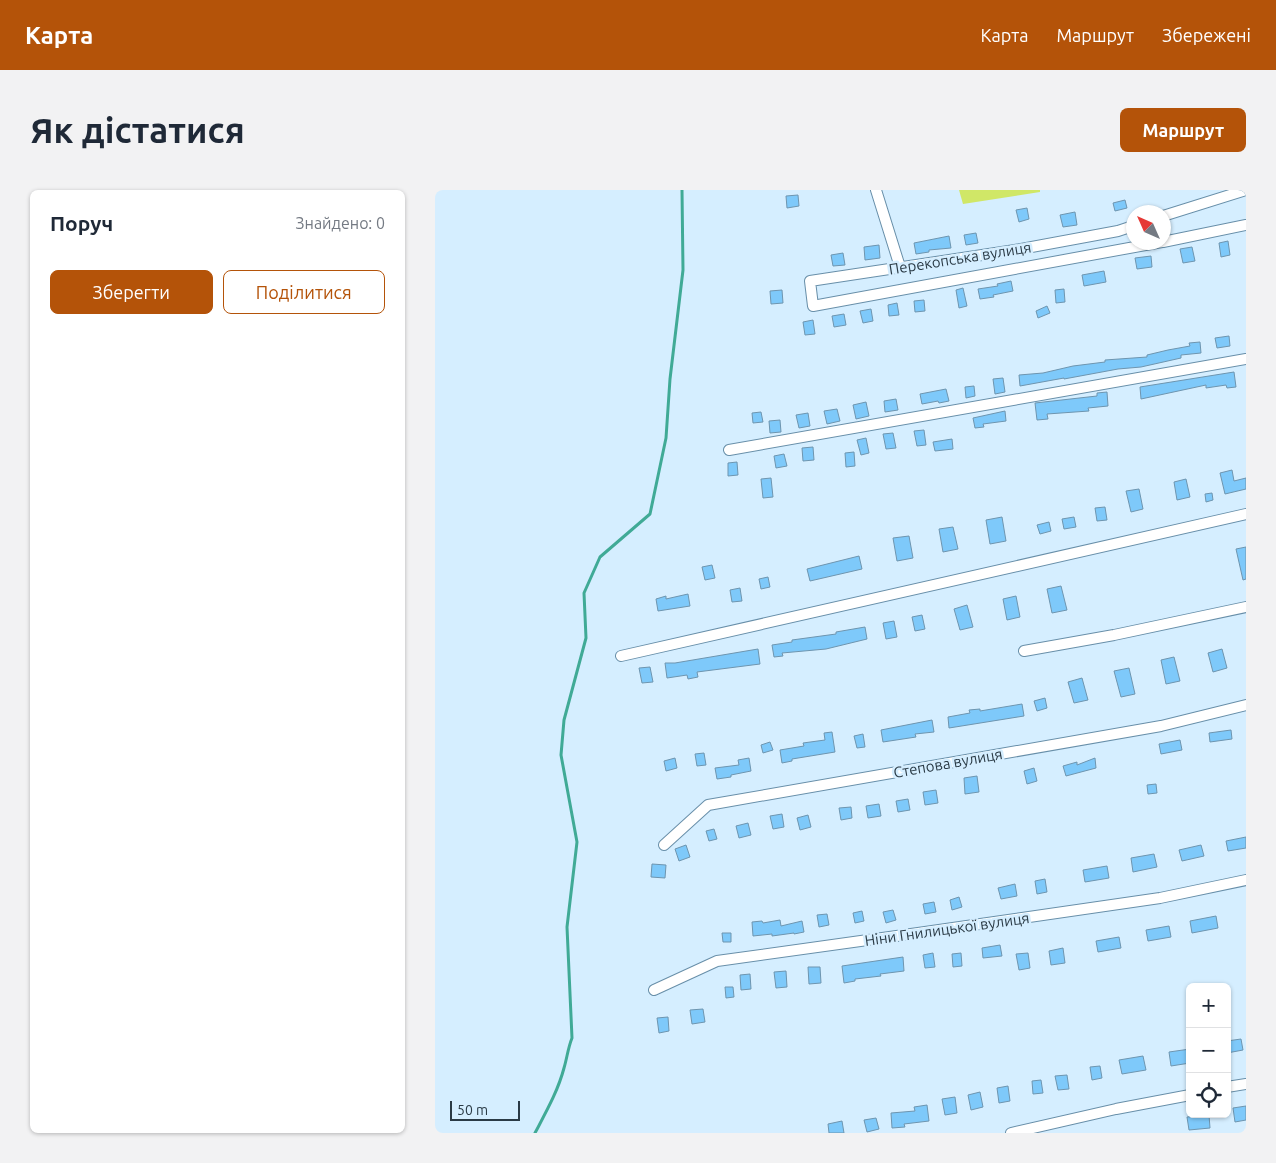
<!DOCTYPE html>
<html lang="uk">
<head>
<meta charset="utf-8">
<style>
	:root { --surface:#fff; --page:#f2f2f3; --text:#1f2937; --muted:#747a83; --line:#e0e1e3; --accent:#b45309 }
	body { margin:0; font-family:Ubuntu,sans-serif; background:var(--page); color:var(--text) }
	.controls { position:absolute; right:15px; bottom:15px; display:grid; overflow:hidden; border-radius:8px; box-shadow:0 1px 4px #0004 }
	.controls button { width:45px; height:45px; display:grid; place-items:center; padding:0; border:0; border-bottom:1px solid var(--line); background:var(--surface); color:var(--text); font:25px sans-serif }
	.compass { position:absolute; left:691px; top:15px; width:45px; height:45px; border-radius:50%; background:var(--surface); box-shadow:0 1px 4px #0004; rotate:315deg }
	.scale { position:absolute; left:15px; bottom:12px; width:70px; box-sizing:border-box; padding-left:5px; border:2px solid #2a3a45; border-top:0; font-size:14px; line-height:18px; white-space:nowrap; color:#2a3a45; -webkit-text-stroke:4px #d5eeff; paint-order:stroke }
	.list { margin:0; padding:0; list-style:none }
	h2 { display:flex; justify-content:space-between; align-items:center; height:65px; margin:0; padding:0 20px; font-size:21px }
	h2 small { font-size:16px; font-weight:400; color:var(--muted) }
	.actions { display:flex; gap:10px; padding:15px 20px }
	.actions a { flex:1; padding:11px 0; border:1px solid var(--accent); border-radius:8px; text-align:center; font-size:18px; color:var(--accent) }
	.actions .main { background:var(--accent); color:#fff }
	.icon { flex:none; width:28px; height:28px; fill:none; stroke:currentColor; stroke-width:2; stroke-linecap:round; stroke-linejoin:round }
	.map { position:relative; flex:none; width:811px; height:943px; overflow:hidden; border-radius:8px }
	header { display:flex; align-items:center; gap:30px; box-sizing:border-box; height:70px; padding:0 25px; background:var(--accent); color:#fff }
	header strong { font-size:24px }
	nav { display:flex; gap:28px; margin-inline-start:auto; font-size:18px }
	.intro { display:flex; align-items:center; justify-content:space-between; box-sizing:border-box; height:120px; padding:0 30px }
	h1 { margin:0; font-size:35px }
	.button { padding:12px 22px; border-radius:8px; background:var(--accent); color:#fff; font-size:18px; font-weight:700 }
	main { display:flex; gap:30px; padding:0 30px }
	aside { flex:1; background:var(--surface); border-radius:8px; box-shadow:0 1px 4px #0004 }
	.map>svg:first-child { display:block }
</style>
</head>
<body>
<header>
<strong>Карта</strong>
<nav><a>Карта</a><a>Маршрут</a><a>Збережені</a></nav>
</header>
<div class="intro"><h1>Як дістатися</h1><a class="button">Маршрут</a></div>
<main>
<aside>
<h2>Поруч<small>Знайдено: 0</small></h2>
<ul class="list">
</ul>
<div class="actions"><a class="main">Зберегти</a><a>Поділитися</a></div>
</aside>
<div class="map">
<svg width="811" height="943" viewBox="0 0 811 943">
	<rect width="100%" height="100%" fill="#d5eeff"/>
	<path fill="#d0e767" d="M 524,0 L 605,0 L 605,2 L 528,14 Z"/>
	<g fill="none" stroke-linecap="round" stroke-linejoin="round">
		<path stroke="#40aa96" stroke-width="3" d="M 100,943 C 111,922 123,901 129,878 C 132,868 133,858 137,848 L 132,737 L 142,652 L 126,565 L 129,530 L 151,448 L 149,403 L 165,367 L 215,324 L 231,248 L 235,189 L 248,80 L 247,0"/>
	</g>
	<path fill="#7ec9fa" stroke="#6e95af" d="M 363,5 L 364,16 L 352,18 L 351,6 Z
		M 690,10 L 692,18 L 680,21 L 678,13 Z
		M 592,18 L 594,29 L 584,32 L 581,20 Z
		M 640,22 L 642,35 L 628,37 L 625,25 Z
		M 541,43 L 543,53 L 531,55 L 529,45 Z
		M 514,46 L 516,58 L 494,60 L 494,62 L 481,64 L 479,53 Z
		M 793,51 L 795,65 L 786,67 L 784,53 Z
		M 444,55 L 445,68 L 430,70 L 429,57 Z
		M 757,57 L 760,71 L 748,73 L 745,59 Z
		M 408,63 L 410,75 L 398,76 L 396,65 Z
		M 716,66 L 717,77 L 702,79 L 700,68 Z
		M 669,81 L 671,92 L 649,96 L 647,85 Z
		M 576,91 L 578,101 L 558,105 L 559,107 L 545,109 L 543,99 L 563,96 L 562,94 Z
		M 528,98 L 532,116 L 524,118 L 521,100 Z
		M 629,99 L 630,112 L 621,113 L 620,100 Z
		M 347,100 L 348,113 L 336,114 L 335,101 Z
		M 489,110 L 490,121 L 480,122 L 479,111 Z
		M 462,113 L 464,125 L 454,126 L 453,115 Z
		M 612,116 L 615,123 L 603,128 L 601,121 Z
		M 436,119 L 438,131 L 428,133 L 425,121 Z
		M 409,124 L 411,135 L 399,137 L 397,126 Z
		M 378,130 L 380,144 L 370,145 L 368,132 Z
		M 794,146 L 795,156 L 782,158 L 780,148 Z
		M 765,152 L 766,163 L 746,165 L 746,168 L 706,177 L 683,179 L 629,189 L 629,188 L 585,196 L 584,185 L 608,183 L 638,176 L 670,172 L 670,170 L 712,167 L 712,165 L 733,160 L 755,156 L 754,153 Z
		M 799,182 L 801,197 L 792,198 L 791,195 L 771,198 L 771,195 L 706,209 L 705,197 Z
		M 568,188 L 570,202 L 560,204 L 558,189 Z
		M 539,196 L 540,206 L 531,208 L 530,197 Z
		M 511,199 L 514,211 L 504,213 L 503,211 L 487,214 L 485,204 Z
		M 672,202 L 673,216 L 653,218 L 654,221 L 612,224 L 613,229 L 602,230 L 600,213 L 662,206 L 662,203 Z
		M 461,209 L 463,220 L 450,222 L 449,211 Z
		M 431,212 L 434,226 L 421,229 L 418,215 Z
		M 402,219 L 405,231 L 392,234 L 389,221 Z
		M 570,221 L 571,231 L 548,234 L 549,237 L 540,238 L 538,228 Z
		M 326,222 L 328,232 L 318,233 L 317,223 Z
		M 373,223 L 375,236 L 364,238 L 361,225 Z
		M 345,230 L 346,242 L 335,243 L 334,231 Z
		M 489,240 L 491,255 L 482,256 L 479,241 Z
		M 458,243 L 461,258 L 451,259 L 448,244 Z
		M 431,248 L 434,263 L 426,265 L 422,250 Z
		M 517,249 L 518,259 L 500,261 L 498,252 Z
		M 378,257 L 379,270 L 368,271 L 367,258 Z
		M 419,262 L 420,276 L 411,277 L 410,263 Z
		M 349,264 L 352,276 L 341,278 L 339,266 Z
		M 302,272 L 303,285 L 293,286 L 293,273 Z
		M 797,280 L 799,291 L 811,288 L 811,299 L 790,304 L 785,283 Z
		M 336,288 L 338,307 L 328,308 L 326,289 Z
		M 751,289 L 755,307 L 742,310 L 739,292 Z
		M 704,299 L 708,319 L 696,322 L 691,301 Z
		M 777,303 L 778,310 L 771,312 L 770,304 Z
		M 670,317 L 672,330 L 662,331 L 660,318 Z
		M 567,327 L 571,351 L 555,354 L 551,330 Z
		M 639,327 L 641,337 L 629,339 L 627,329 Z
		M 614,332 L 616,341 L 605,344 L 602,335 Z
		M 518,337 L 523,359 L 508,362 L 504,339 Z
		M 474,346 L 478,368 L 462,371 L 458,348 Z
		M 811,357 L 811,389 L 808,390 L 801,359 Z
		M 424,366 L 427,379 L 375,391 L 372,379 Z
		M 277,375 L 280,388 L 270,390 L 267,377 Z
		M 333,387 L 335,397 L 326,399 L 324,389 Z
		M 626,396 L 632,420 L 617,423 L 612,399 Z
		M 305,398 L 307,411 L 297,412 L 295,400 Z
		M 253,404 L 255,416 L 223,421 L 221,409 L 231,406 L 231,409 Z
		M 581,406 L 585,427 L 572,430 L 568,409 Z
		M 532,415 L 538,437 L 525,440 L 519,419 Z
		M 487,425 L 490,439 L 480,441 L 477,427 Z
		M 459,431 L 462,447 L 451,449 L 448,433 Z
		M 430,437 L 432,449 L 391,459 L 347,463 L 348,466 L 339,467 L 337,455 L 357,452 L 357,450 L 401,444 L 401,442 Z
		M 323,459 L 325,474 L 262,482 L 263,487 L 253,489 L 252,485 L 232,488 L 230,473 L 240,473 Z
		M 787,459 L 792,478 L 778,482 L 773,463 Z
		M 739,467 L 745,491 L 731,494 L 726,470 Z
		M 215,477 L 218,492 L 207,493 L 204,478 Z
		M 694,478 L 700,504 L 686,507 L 679,481 Z
		M 647,488 L 653,510 L 639,513 L 633,492 Z
		M 610,508 L 612,518 L 602,521 L 599,511 Z
		M 587,514 L 589,526 L 514,538 L 513,527 L 535,523 L 534,520 L 545,519 L 545,521 Z
		M 497,530 L 499,542 L 480,544 L 481,547 L 448,552 L 446,540 Z
		M 796,540 L 797,549 L 775,552 L 774,543 Z
		M 397,542 L 400,562 L 357,569 L 357,571 L 347,573 L 345,560 L 369,556 L 368,553 L 390,550 L 389,543 Z
		M 428,544 L 430,557 L 422,558 L 419,546 Z
		M 745,550 L 747,560 L 726,564 L 724,554 Z
		M 335,552 L 338,560 L 328,563 L 326,555 Z
		M 269,563 L 271,575 L 262,576 L 260,564 Z
		M 240,568 L 242,578 L 231,581 L 229,571 Z
		M 314,568 L 316,581 L 296,585 L 296,587 L 282,589 L 280,578 L 304,575 L 303,570 Z
		M 660,568 L 661,578 L 631,586 L 628,576 L 642,572 L 642,575 Z
		M 599,578 L 602,591 L 592,594 L 589,581 Z
		M 542,586 L 544,602 L 530,604 L 529,588 Z
		M 721,594 L 722,603 L 713,604 L 712,595 Z
		M 501,600 L 503,613 L 490,615 L 488,602 Z
		M 473,609 L 475,620 L 463,622 L 461,611 Z
		M 444,614 L 446,626 L 433,628 L 431,616 Z
		M 416,617 L 417,628 L 406,630 L 404,618 Z
		M 347,624 L 349,637 L 338,639 L 335,626 Z
		M 373,625 L 376,637 L 365,640 L 362,628 Z
		M 313,633 L 316,645 L 304,648 L 301,636 Z
		M 279,639 L 282,649 L 274,651 L 271,641 Z
		M 811,647 L 811,658 L 793,661 L 791,651 Z
		M 251,655 L 255,667 L 244,671 L 240,659 Z
		M 766,655 L 769,666 L 747,671 L 744,660 Z
		M 719,664 L 722,677 L 698,682 L 696,668 Z
		M 217,674 L 231,675 L 230,688 L 216,687 Z
		M 672,676 L 674,688 L 650,692 L 648,680 Z
		M 610,689 L 612,702 L 602,704 L 600,691 Z
		M 580,694 L 582,706 L 566,709 L 563,698 Z
		M 524,707 L 527,717 L 517,720 L 515,710 Z
		M 499,712 L 501,722 L 490,724 L 488,714 Z
		M 458,720 L 461,730 L 451,733 L 448,722 Z
		M 427,721 L 429,731 L 420,733 L 418,723 Z
		M 392,724 L 394,735 L 384,737 L 382,725 Z
		M 781,726 L 783,738 L 757,743 L 755,731 Z
		M 345,730 L 346,736 L 367,731 L 369,742 L 359,744 L 359,743 L 337,746 L 337,744 L 318,746 L 317,732 L 327,731 L 328,733 Z
		M 734,736 L 736,747 L 713,751 L 711,740 Z
		M 287,743 L 296,743 L 296,752 L 288,752 Z
		M 684,747 L 686,758 L 663,762 L 661,751 Z
		M 565,755 L 567,766 L 548,768 L 547,758 Z
		M 628,758 L 630,773 L 616,775 L 614,761 Z
		M 498,763 L 500,777 L 490,778 L 488,765 Z
		M 526,763 L 527,776 L 518,777 L 517,764 Z
		M 593,763 L 595,778 L 584,780 L 581,764 Z
		M 468,767 L 469,781 L 445,784 L 446,786 L 420,789 L 420,791 L 409,793 L 407,776 Z
		M 373,777 L 385,777 L 386,793 L 374,794 Z
		M 351,781 L 352,797 L 341,798 L 339,782 Z
		M 315,784 L 316,799 L 306,800 L 305,785 Z
		M 290,797 L 298,797 L 299,807 L 291,808 Z
		M 268,819 L 270,832 L 257,834 L 255,820 Z
		M 233,827 L 234,841 L 224,843 L 222,828 Z
		M 806,849 L 808,860 L 792,863 L 792,851 Z
		M 755,859 L 755,873 L 736,876 L 734,862 Z
		M 708,866 L 711,880 L 687,884 L 684,870 Z
		M 665,876 L 667,888 L 657,890 L 655,877 Z
		M 632,885 L 634,899 L 623,900 L 620,886 Z
		M 606,890 L 608,903 L 598,904 L 597,891 Z
		M 573,896 L 575,911 L 564,913 L 562,898 Z
		M 545,902 L 548,917 L 536,920 L 533,905 Z
		M 520,907 L 522,923 L 510,925 L 507,909 Z
		M 492,915 L 494,931 L 469,934 L 470,937 L 457,938 L 456,923 L 480,921 L 479,917 Z
		M 811,916 L 811,930 L 800,932 L 798,918 Z
		M 774,925 L 775,938 L 754,940 L 752,927 Z
		M 441,928 L 444,939 L 432,942 L 429,930 Z
		M 407,931 L 409,943 L 394,943 L 393,934 Z"/>
	<g fill="none" stroke-linecap="round" stroke-linejoin="round">
		<defs>
			<path id="street" d="M 441,0 L 465,77
				M 728,26 L 811,0
				M 698,36 L 683,41 L 580,60 L 375,91 L 378,116 L 727,52
				M 728,52 L 811,35
				M 294,260 L 811,169
				M 589,461 L 679,445 L 811,417
				M 186,466 L 811,324
				M 229,655 L 273,615 L 726,536 L 811,515
				M 219,800 L 282,771 L 483,743 L 725,708 L 811,690
				M 792,897 L 811,894
				M 576,943 L 681,919 L 755,905"/>
		</defs>
		<use href="#street" stroke="#688fa9" stroke-width="12"/>
		<use href="#street" stroke="#fff" stroke-width="10"/>
	</g>
	<g text-anchor="middle" dominant-baseline="central" stroke-width="5" stroke-linejoin="round" paint-order="stroke">
		<g font-size="15" fill="#2a3a45" stroke="#d5eeff">
			<text transform="translate(525 68) rotate(-9)">Перекопська вулиця</text>
			<text transform="translate(513 573) rotate(-10)">Степова вулиця</text>
			<text transform="translate(512 739) rotate(-8)">Ніни Гнилицької вулиця</text>
		</g>
	</g>
</svg>
<div class="controls">
<button>+</button>
<button>−</button>
<button><svg class="icon" aria-label="locate" viewBox="0 0 24 24"><circle cx="12" cy="12" r="6"/><path d="M12 2v4M12 18v4M2 12h4M18 12h4"/></svg></button>
</div>
<svg class="compass" viewBox="-18 -18 36 36"><path d="M0-13l5 13h-10z" fill="#e53935"/><path d="M0 13l5-13h-10z" fill="#747a83"/></svg>
<div class="scale">50 m</div>
</div>
</main>
</body>
</html>
